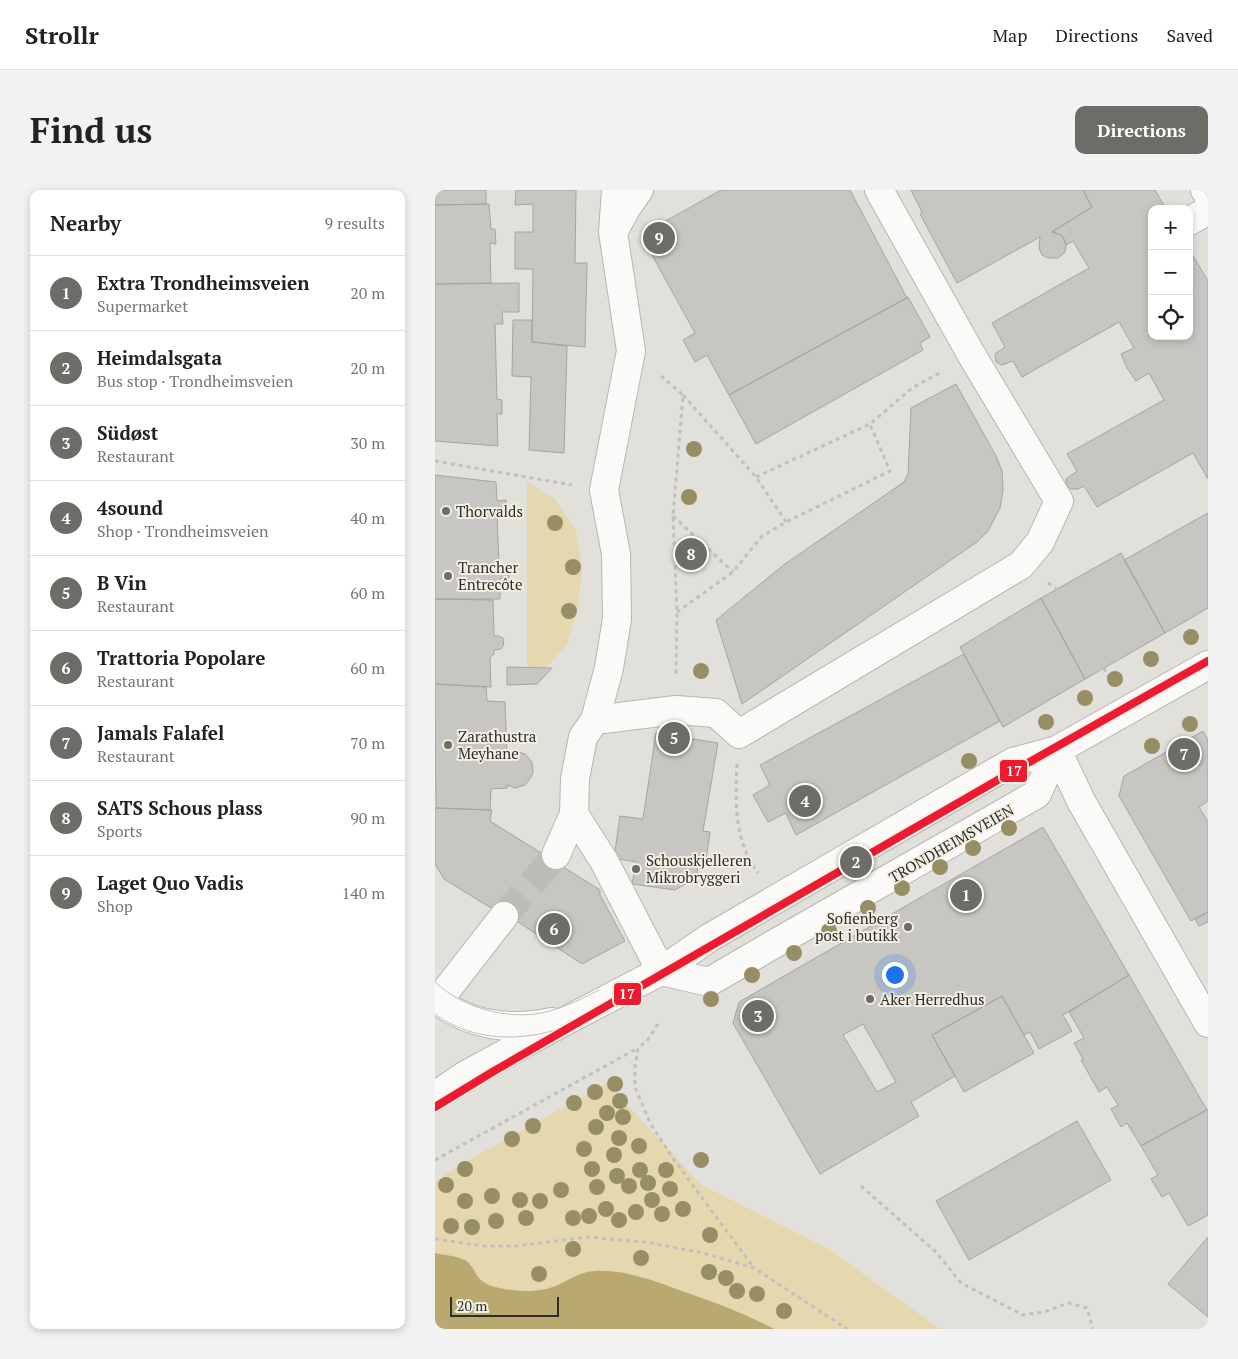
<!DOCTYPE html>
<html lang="en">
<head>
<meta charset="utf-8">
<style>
	:root { --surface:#fff; --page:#f2f2f2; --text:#222; --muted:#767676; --line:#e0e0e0; --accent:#6d6c67 }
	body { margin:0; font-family:"PT Serif",serif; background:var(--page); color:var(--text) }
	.controls { position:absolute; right:15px; top:15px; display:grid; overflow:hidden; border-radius:10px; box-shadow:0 2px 8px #0003 }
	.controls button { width:45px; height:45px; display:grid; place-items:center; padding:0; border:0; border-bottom:1px solid var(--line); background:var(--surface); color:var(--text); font:25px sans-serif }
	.scale { position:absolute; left:15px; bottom:12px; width:109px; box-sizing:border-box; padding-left:5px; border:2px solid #2e2d29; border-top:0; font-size:14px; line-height:18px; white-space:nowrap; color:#2e2d29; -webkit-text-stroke:4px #f2efe3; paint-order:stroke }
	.you { position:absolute; left:459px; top:784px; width:18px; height:18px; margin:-12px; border:4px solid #fff; border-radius:50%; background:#1a73e8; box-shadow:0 0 0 8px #1a73e833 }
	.badge { display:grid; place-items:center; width:32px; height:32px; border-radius:50%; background:var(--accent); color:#fff; font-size:16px; font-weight:700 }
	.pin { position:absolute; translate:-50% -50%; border:2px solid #fff; box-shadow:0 1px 5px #0006 }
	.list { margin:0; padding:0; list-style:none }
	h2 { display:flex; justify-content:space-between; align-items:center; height:65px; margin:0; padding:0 20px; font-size:21px }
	h2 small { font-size:16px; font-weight:400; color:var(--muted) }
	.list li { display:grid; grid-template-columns:32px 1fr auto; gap:15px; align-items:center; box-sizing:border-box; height:75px; padding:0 20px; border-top:1px solid var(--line) }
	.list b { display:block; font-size:19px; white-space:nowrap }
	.list p { margin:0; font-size:16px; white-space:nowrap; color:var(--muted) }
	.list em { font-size:16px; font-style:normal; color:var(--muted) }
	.icon { flex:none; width:28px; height:28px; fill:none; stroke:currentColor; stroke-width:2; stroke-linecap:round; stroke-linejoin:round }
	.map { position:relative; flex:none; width:773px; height:1139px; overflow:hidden; border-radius:10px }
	header { display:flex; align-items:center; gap:30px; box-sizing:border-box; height:70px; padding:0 25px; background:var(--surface); border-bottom:1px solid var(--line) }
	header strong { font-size:24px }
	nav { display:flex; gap:28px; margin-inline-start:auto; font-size:18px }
	.intro { display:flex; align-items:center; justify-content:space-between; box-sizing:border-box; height:120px; padding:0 30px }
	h1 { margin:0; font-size:35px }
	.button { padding:12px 22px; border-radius:10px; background:var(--accent); color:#fff; font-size:18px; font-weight:700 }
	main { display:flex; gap:30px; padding:0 30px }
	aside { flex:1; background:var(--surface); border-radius:10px; box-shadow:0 2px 8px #0003 }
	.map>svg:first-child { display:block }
</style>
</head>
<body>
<header>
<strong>Strollr</strong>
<nav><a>Map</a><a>Directions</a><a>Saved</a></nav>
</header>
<div class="intro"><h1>Find us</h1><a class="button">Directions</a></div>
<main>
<aside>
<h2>Nearby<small>9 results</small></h2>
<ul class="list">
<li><span class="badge">1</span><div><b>Extra Trondheimsveien</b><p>Supermarket</p></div><em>20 m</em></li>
<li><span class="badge">2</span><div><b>Heimdalsgata</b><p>Bus stop · Trondheimsveien</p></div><em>20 m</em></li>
<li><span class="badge">3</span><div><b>Südøst</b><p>Restaurant</p></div><em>30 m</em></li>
<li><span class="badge">4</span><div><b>4sound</b><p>Shop · Trondheimsveien</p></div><em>40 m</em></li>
<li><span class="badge">5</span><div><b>B Vin</b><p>Restaurant</p></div><em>60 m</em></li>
<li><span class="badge">6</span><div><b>Trattoria Popolare</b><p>Restaurant</p></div><em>60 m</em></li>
<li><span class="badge">7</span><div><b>Jamals Falafel</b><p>Restaurant</p></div><em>70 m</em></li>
<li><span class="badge">8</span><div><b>SATS Schous plass</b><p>Sports</p></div><em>90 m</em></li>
<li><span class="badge">9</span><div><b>Laget Quo Vadis</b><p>Shop</p></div><em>140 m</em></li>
</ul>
</aside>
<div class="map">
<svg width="773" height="1139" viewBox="0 0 773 1139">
	<rect width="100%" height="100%" fill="#e2e0da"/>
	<path fill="#e5d8ae" d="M 92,292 L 120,309 L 141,341 L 147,379 L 143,417 L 132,454 L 113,476 L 92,496 Z
		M 172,893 L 265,994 L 392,1058 L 505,1139 L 339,1139 C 304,1120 267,1108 229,1096 C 215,1091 200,1085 185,1083 C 176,1081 165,1080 155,1082 C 142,1084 132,1092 120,1096 C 102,1103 66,1103 49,1093 C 43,1089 40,1081 36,1074 L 0,1063 L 0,992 L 27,974 Z"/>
	<path fill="#baa96e" d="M 0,1063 C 9,1065 21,1066 30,1070 C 37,1074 39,1081 43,1087 C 51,1097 67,1099 78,1100 C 91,1102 108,1101 120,1096 C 133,1091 144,1082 159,1081 C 189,1079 220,1091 247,1101 C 279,1112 309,1123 339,1139 L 5,1139 L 0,1137 Z"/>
	<path fill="#c8c6c2" stroke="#a5a49f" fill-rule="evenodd" d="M 0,0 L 51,0 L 51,14 L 0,15 Z
		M 81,0 L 141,0 L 140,73 L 152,73 L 150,157 L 97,152 L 98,79 L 80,79 L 80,42 L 98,42 L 98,14 L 80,15 Z
		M 286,0 L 415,0 L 472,108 L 294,205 L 272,165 L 260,172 L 248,150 L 260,143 L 206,45 Z
		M 476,0 L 648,0 L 657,17 L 617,42 L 624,44 L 628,47 L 631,55 L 630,62 L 623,68 L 613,68 L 607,65 L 604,58 L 605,47 L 522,93 L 485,24 L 487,22 Z
		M 648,0 L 720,0 L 731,19 L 717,19 L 717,146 L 754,146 L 754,59 L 773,91 L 773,289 L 758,263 L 662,317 L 649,296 L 643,299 L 636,299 L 632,296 L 631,289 L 642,281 L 632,264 L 729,210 L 714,183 L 701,191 L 692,178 L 686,164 L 699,158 L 684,132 L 587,187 L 578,171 L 567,175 L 561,172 L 560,164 L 570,157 L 557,133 L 654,78 L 638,51 L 631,55 L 628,47 L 624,44 L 617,42 L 657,17 Z
		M 54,14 L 56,39 L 60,39 L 61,54 L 55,53 L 56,93 L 0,94 L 0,15 Z
		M 84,93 L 84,122 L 67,122 L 68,134 L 60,134 L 62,209 L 67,210 L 67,224 L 62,224 L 63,256 L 0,251 L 0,94 Z
		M 473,107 L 495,147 L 485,153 L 488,160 L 321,254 L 294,205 Z
		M 78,130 L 97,130 L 97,152 L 132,156 L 129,263 L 94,260 L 96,187 L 77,186 Z
		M 521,194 L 561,266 L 567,281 L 568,300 L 565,318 L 553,341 L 542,352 L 307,514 L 281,430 L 350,374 L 469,292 L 473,284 L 476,218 Z
		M 0,285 L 61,292 L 62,311 L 71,310 L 72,324 L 62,324 L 64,375 L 73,375 L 74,388 L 65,388 L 65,409 L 0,409 Z
		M 773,323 L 773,418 L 730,443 L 689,370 Z
		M 686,363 L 730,443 L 650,489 L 606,408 Z
		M 606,408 L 650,489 L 568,537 L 525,457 Z
		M 0,409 L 58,410 L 59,446 L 64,446 L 69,449 L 68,456 L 66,459 L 59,460 L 59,464 L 55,468 L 56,497 L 0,494 Z
		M 529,464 L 565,531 L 361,645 L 351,623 L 333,632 L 318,605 L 335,595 L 325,575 Z
		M 72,477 L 117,478 L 102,494 L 72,495 Z
		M 0,494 L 51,497 L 52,511 L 70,512 L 72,564 L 80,561 L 90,564 L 97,572 L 98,582 L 96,587 L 90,595 L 80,598 L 72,595 L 72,598 L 56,599 L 55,620 L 1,618 Z
		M 768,541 L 773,550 L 773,611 L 764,617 L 773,632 L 773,722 L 756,731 L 684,606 L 689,586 Z
		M 221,543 L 283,553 L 268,641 L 275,642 L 270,676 L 263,675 L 262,687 L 240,700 L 197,694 L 201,672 L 179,668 L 185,626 L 208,629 Z
		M 0,618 L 57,620 L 55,631 L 165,700 L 165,705 L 190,751 L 147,774 L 80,730 L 51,715 L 9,689 L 0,674 Z
		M 608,637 L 694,785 L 628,825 L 637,841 L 604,859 L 595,842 L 589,845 L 567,806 L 497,845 L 520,886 L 476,912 L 484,926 L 385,984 L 298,833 L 304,812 ZM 428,834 L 461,892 L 442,902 L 408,845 Z
		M 773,722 L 773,732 L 764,736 L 760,729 Z
		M 694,785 L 772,920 L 706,956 L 692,933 L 686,937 L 676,919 L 683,915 L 672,897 L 664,902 L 646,870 L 648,869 L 639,853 L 649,848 L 634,822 Z
		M 567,806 L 599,863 L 529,902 L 497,845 Z
		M 773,919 L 773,1025 L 753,1036 L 734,1003 L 727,1007 L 716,989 L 723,985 L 706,956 Z
		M 642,931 L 676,990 L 534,1070 L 501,1011 Z
		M 773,1047 L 773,1127 L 733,1094 Z"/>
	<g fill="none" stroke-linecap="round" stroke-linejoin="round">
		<path stroke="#bebcb7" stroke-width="28" stroke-dasharray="28 14" stroke-linecap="butt" d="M 69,726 L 121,665"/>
		<defs>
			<path id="minor" d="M 754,31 L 773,21
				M 181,37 L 192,17 L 204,0
				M 160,530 L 241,520 L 281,523 L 304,544 L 586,375 L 605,352 L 624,311 L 536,164 L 444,0
				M 622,560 L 646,611 L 773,833
				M 139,624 L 169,671 L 226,781
				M 121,665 L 139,624 L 140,589 L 148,547 L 160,530 L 174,478 L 182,429 L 181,364 L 169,300 L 196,161 L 178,42 L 181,0
				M 226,781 L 274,792 L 339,754 L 602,604 L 622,560
				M 0,808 C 32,836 77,841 117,832
				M 3,811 L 69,726
				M 0,906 L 29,886 L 134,829 L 226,781 L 274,748 L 564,580 L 578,572 L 622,560 L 773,475"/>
			<path id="major" d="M 770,0 L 773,5"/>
		</defs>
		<use href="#minor" stroke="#b8b6b1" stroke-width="30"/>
		<use href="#major" stroke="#b8b6b1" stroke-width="30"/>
		<path stroke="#c1c0be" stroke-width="3" stroke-dasharray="4 4" stroke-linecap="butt" d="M 226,186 L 248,205 L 238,326 L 242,422 L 241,486
			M 248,205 L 321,287 L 351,332
			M 0,271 L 137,295
			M 321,287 L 435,234 L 477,198 L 508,181
			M 238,326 L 298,382
			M 613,393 L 621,398
			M 242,422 L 298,382 L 326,347 L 351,332 L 455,281 L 435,234
			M 669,478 L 674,488
			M 302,574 C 300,613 299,650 323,683
			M 223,834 L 212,851 L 203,858 L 200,877 L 200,897 L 215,933 L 237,967 L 319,1078
			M 0,970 L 203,858
			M 426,996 L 501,1062 L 526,1093 L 588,1125 L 609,1122 L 634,1113 L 652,1118 L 658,1139
			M 0,1049 L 48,1056 L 80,1056 L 154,1047 L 216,1053 L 268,1063 L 319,1078 L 412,1139"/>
		<use href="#minor" stroke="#fbfaf9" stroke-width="28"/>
		<use href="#major" stroke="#fbfaf9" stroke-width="28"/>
		<path stroke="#bfbfbd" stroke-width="1" d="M 0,792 C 27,818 74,831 111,822 C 130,817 147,809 164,800
			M 0,824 C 46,858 109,851 156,825"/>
		<defs>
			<path id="tram-1" d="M 0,917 L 59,881 L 568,587 L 773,471"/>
		</defs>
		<use href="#tram-1" stroke="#f2efe3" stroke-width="11"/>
		<use href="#tram-1" stroke="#ed1b2f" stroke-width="8"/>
	</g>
	<g fill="#988e66">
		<circle cx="259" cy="259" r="8"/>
		<circle cx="254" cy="307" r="8"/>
		<circle cx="120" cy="333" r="8"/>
		<circle cx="256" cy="361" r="8"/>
		<circle cx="138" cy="377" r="8"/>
		<circle cx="134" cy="421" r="8"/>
		<circle cx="756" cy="447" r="8"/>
		<circle cx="716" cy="469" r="8"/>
		<circle cx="266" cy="481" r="8"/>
		<circle cx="680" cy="489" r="8"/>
		<circle cx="650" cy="508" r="8"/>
		<circle cx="611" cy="532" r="8"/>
		<circle cx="755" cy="534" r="8"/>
		<circle cx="717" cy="556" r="8"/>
		<circle cx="534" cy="571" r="8"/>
		<circle cx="574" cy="638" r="8"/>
		<circle cx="538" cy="658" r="8"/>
		<circle cx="505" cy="677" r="8"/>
		<circle cx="467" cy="698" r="8"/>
		<circle cx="433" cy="718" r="8"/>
		<circle cx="394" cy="741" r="8"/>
		<circle cx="359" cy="763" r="8"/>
		<circle cx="317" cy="785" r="8"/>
		<circle cx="276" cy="809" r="8"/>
		<circle cx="180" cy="894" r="8"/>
		<circle cx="160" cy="902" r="8"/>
		<circle cx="185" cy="911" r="8"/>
		<circle cx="139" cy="913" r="8"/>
		<circle cx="172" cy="923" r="8"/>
		<circle cx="188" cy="927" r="8"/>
		<circle cx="98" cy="936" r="8"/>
		<circle cx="161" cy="937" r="8"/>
		<circle cx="184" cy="948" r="8"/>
		<circle cx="77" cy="949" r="8"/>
		<circle cx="204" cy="956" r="8"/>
		<circle cx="149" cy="959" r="8"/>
		<circle cx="179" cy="965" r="8"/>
		<circle cx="266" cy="970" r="8"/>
		<circle cx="30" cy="979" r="8"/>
		<circle cx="157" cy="979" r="8"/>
		<circle cx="205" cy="980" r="8"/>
		<circle cx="231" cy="980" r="8"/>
		<circle cx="182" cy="986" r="8"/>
		<circle cx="213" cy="993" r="8"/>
		<circle cx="11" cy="995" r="8"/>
		<circle cx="194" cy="996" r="8"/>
		<circle cx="162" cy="997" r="8"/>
		<circle cx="235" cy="999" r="8"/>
		<circle cx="126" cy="1000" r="8"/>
		<circle cx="57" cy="1006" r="8"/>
		<circle cx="85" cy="1010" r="8"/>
		<circle cx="217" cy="1010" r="8"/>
		<circle cx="30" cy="1011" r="8"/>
		<circle cx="105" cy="1011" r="8"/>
		<circle cx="171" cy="1019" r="8"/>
		<circle cx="248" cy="1019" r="8"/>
		<circle cx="201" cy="1022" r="8"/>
		<circle cx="227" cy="1024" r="8"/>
		<circle cx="154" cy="1026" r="8"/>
		<circle cx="91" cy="1028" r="8"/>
		<circle cx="138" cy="1028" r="8"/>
		<circle cx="184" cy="1030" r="8"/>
		<circle cx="61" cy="1031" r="8"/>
		<circle cx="16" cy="1036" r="8"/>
		<circle cx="37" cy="1037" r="8"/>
		<circle cx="275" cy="1045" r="8"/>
		<circle cx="138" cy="1059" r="8"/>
		<circle cx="206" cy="1068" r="8"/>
		<circle cx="274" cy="1082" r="8"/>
		<circle cx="104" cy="1084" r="8"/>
		<circle cx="291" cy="1088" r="8"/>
		<circle cx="302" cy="1101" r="8"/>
		<circle cx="322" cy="1104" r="8"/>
		<circle cx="349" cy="1121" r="8"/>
	</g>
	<g fill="#6d6c67" stroke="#f2efe3" stroke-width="2">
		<circle cx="11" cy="321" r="5"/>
		<circle cx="13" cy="386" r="5"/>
		<circle cx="13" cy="555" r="5"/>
		<circle cx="201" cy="679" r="5"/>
		<circle cx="473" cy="737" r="5"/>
		<circle cx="435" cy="809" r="5"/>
	</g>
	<g text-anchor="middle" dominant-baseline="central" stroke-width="4" stroke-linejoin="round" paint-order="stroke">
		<g font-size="15" fill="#2e2d29" stroke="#f2efe3" text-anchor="start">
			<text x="21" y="321">Thorvalds</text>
			<text x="23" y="377">Trancher<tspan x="23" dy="17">Entrecôte</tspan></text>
			<text x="23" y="546">Zarathustra<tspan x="23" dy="17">Meyhane</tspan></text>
			<text x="211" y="670">Schouskjelleren<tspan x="211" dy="17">Mikrobryggeri</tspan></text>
			<text x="463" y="728" text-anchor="end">Sofienberg<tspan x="463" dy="17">post i butikk</tspan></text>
			<text x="445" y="809">Aker Herredhus</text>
		</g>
		<g font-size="15" fill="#2e2d29" stroke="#f2efe3">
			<text transform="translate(516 653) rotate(-30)">TRONDHEIMSVEIEN</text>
		</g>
	</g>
	<g stroke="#f2efe3" stroke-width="2">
		<rect x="564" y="569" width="29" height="24" rx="5" fill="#ed1b2f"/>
		<rect x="178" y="792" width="29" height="24" rx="5" fill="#ed1b2f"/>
	</g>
	<g font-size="14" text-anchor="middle" font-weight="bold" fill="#fff">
		<text x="579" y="586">17</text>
		<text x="192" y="809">17</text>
	</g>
</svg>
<div class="controls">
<button>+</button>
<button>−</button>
<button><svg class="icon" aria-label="locate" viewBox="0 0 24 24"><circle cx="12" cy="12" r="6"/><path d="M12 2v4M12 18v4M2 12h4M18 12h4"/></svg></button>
</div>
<div class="scale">20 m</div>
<div class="you"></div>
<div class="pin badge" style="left:531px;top:705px">1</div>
<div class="pin badge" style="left:421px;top:672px">2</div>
<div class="pin badge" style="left:323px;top:826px">3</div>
<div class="pin badge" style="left:370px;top:611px">4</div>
<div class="pin badge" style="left:239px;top:548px">5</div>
<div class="pin badge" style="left:119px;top:739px">6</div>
<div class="pin badge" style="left:749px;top:564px">7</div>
<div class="pin badge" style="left:256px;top:364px">8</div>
<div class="pin badge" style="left:224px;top:48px">9</div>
</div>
</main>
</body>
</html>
